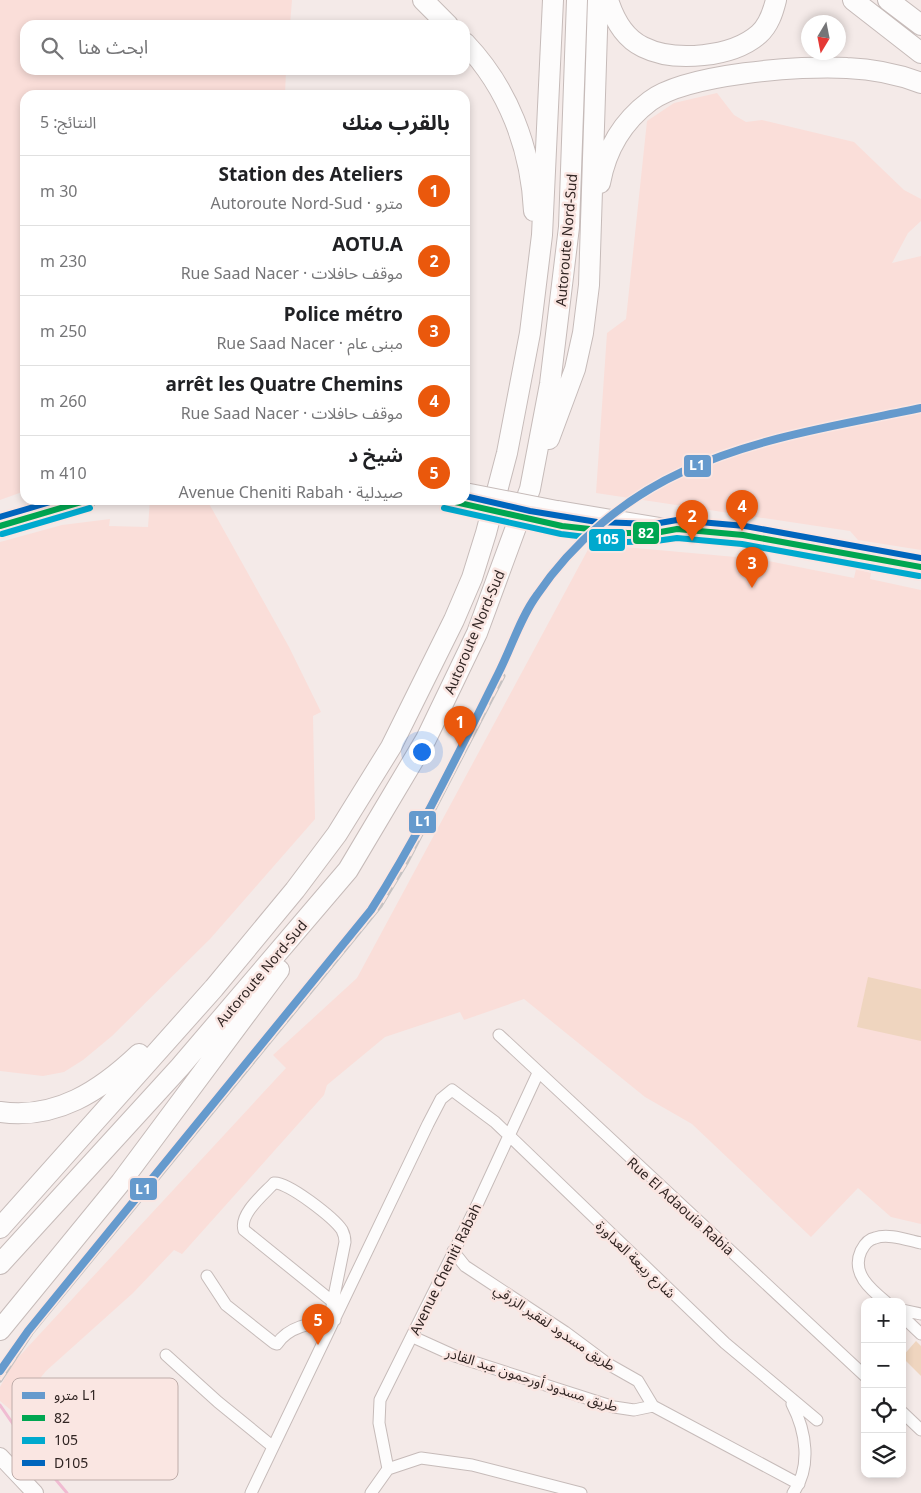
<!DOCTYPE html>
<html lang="ar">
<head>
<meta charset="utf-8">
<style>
	:root { --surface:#fff; --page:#f2f2f2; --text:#202124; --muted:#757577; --line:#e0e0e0; --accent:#ea580c }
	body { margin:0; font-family:"Noto Sans","Noto Sans Arabic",sans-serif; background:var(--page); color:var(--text); direction:rtl }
	.controls { position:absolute; right:15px; bottom:15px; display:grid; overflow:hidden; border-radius:10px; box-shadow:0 2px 8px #0003 }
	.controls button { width:45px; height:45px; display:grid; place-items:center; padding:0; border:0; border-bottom:1px solid var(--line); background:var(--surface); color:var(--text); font:25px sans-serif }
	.compass { position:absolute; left:801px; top:15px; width:45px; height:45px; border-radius:50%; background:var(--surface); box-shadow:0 2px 8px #0003; rotate:190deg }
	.you { position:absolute; left:421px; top:751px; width:18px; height:18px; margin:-12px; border:4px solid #fff; border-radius:50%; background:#1a73e8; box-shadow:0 0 0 8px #1a73e833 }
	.badge { display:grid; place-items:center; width:32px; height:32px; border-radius:50%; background:var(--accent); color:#fff; font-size:16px; font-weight:700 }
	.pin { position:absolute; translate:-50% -41px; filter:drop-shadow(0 1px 2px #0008) }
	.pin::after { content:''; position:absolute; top:26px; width:18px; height:15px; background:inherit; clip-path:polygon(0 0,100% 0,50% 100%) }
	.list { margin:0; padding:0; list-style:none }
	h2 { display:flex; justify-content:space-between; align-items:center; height:65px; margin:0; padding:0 20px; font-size:21px }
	h2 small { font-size:16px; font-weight:400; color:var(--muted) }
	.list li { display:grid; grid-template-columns:32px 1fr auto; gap:15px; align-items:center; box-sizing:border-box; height:70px; padding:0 20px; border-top:1px solid var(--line) }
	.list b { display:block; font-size:19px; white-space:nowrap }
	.list p { margin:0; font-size:16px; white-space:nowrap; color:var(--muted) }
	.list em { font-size:16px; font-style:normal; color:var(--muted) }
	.icon { flex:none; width:28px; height:28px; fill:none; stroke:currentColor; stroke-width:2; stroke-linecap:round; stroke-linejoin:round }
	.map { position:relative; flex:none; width:921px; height:1493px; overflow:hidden; direction:ltr }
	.search { position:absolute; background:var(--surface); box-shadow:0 2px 8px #0003; left:20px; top:20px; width:450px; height:55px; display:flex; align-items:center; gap:12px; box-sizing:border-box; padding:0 18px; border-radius:15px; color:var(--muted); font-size:19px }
	.panel { position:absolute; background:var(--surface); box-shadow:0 2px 8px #0003; left:20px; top:90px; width:450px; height:415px; border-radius:15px; direction:rtl }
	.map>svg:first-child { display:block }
</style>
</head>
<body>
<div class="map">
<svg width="921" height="1493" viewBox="0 0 921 1493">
	<rect width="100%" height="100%" fill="#f4eae8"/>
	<path fill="#faded9" d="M 0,0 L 292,0 L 290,25 L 25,25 L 25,70 L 286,70 L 285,95 L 25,95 L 25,491 L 0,500 Z
		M 717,93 L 734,115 L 746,122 L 762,120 L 854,142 L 904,190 L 921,199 L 921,221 L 908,233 L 892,263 L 921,256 L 921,550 L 858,540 L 850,531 L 596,493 L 607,333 L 626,319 L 647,121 L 674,103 Z
		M 150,500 L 207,500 L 289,647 L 321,712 L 313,716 L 315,819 L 210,939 L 112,1036 L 83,1060 L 64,1072 L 43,1076 L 0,1071 L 0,542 L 62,525 L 110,519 L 109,526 L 148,527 Z
		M 591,544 L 758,559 L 854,578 L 856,569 L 871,573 L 870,579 L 921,590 L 921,1224 L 891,1217 L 858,1188 L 811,1237 L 692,1124 L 645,1097 L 524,999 L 464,1020 L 460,1012 L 385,1037 L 327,1085 L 324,1095 L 182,1254 L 174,1250 L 133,1293 L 46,1371 L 13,1412 L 0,1401 L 0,1387 L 13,1363 L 286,1068 L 273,1055 L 357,978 Z"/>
	<path fill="#efd5bf" d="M 868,977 L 921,989 L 921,1041 L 857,1027 Z
		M 916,1341 L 921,1346 L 921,1376 L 902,1357 Z"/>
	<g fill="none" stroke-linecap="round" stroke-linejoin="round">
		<path stroke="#f0bcd2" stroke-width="3" d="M 0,1405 L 31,1450 L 67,1493"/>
		<defs>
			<path id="minor" d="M 499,1035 L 865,1376
				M 453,1251 L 465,1266 L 565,1332 L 608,1364 L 638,1381 L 653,1406
				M 207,1276 L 226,1305 L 274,1343 L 277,1344 C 289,1325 314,1323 335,1320
				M 886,1302 C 870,1289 851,1273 861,1251 C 864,1245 869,1239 875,1238 C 888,1233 907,1240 921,1243
				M 902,1310 L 921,1314
				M 902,1316 L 921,1334
				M 329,1321 L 345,1242 C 345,1238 344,1234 342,1230 C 334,1218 287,1181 274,1183 C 264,1194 239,1214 244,1230 L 333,1302
				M 413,1337 L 455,1356 L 614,1407 L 634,1410 L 653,1406
				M 166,1355 L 218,1402 L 272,1446
				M 792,1404 C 806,1431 812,1467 793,1493
				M 653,1406 L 799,1484
				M 902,1412 L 921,1430
				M 388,1469 L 379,1423 L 380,1400 L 477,1205 L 538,1073
				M 251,1493 L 428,1124 L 441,1099 L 452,1090 L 495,1122 L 725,1343 L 817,1420
				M 371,1493 L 388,1469 L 421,1458 L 472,1465 L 581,1493"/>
			<path id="secondary" d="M 557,509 L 677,529 L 743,535 L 921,567
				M 557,523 L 618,532 L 663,532
				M 0,526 L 88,500
				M 0,1456 L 35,1493"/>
			<path id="motorway" d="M 423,0 L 448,25
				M 608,0 C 614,19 624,38 643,47 C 675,63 733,57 759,34 C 769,25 773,12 776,0
				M 853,0 L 921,53
				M 888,0 L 921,25
				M 465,43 C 508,88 531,148 534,211
				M 600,183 C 606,150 622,122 650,101 C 686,74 801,65 847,68 C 871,69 898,74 921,83
				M 549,439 L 575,369 L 583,333 L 589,285 L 598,0
				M 0,1112 C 56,1120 100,1091 139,1054
				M 0,1228 L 214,988 L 295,890 L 337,834 L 391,747 L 454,620 L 472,578 L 486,533 L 507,453 L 530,333 L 542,235 L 553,0
				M 0,1264 L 180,1067 L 348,870 L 426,739 L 477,633 L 530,489 L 550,384 L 569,227 L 577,0
				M 0,1330 L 121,1182 L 279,970"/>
		</defs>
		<use href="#minor" stroke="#c6bbb9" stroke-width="13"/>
		<use href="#secondary" stroke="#c6bbb9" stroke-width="18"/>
		<use href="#motorway" stroke="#c6bbb9" stroke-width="22"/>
		<use href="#minor" stroke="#fdfcfc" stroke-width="11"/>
		<use href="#secondary" stroke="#fdfcfc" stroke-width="16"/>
		<use href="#motorway" stroke="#fdfcfc" stroke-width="20"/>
		<defs>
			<path id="rail" d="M 0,1380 L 31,1333 L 380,906 L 406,863 L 503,676"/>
		</defs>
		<use href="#rail" stroke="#c5c2c2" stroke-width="5"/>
		<use href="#rail" stroke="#fae6e2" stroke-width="3" stroke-dasharray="9" stroke-linecap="butt"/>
		<defs>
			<path id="secondary-bridge" d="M 465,491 L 557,509
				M 453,502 L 557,523"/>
		</defs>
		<use href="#secondary-bridge" stroke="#c6bbb9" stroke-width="18" stroke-linecap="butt"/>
		<use href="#secondary-bridge" stroke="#fdfcfc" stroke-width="16"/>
		<defs>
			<path id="bus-1" d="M 446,500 L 562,526 L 627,533 L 655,533 L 677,529 L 743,535 L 921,567
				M 0,526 L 88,500"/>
			<path id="bus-2" d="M 444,508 L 561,534 L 627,542 L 656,541 L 677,538 L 742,544 L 919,576
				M 2,534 L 90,508"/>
			<path id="bus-3" d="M 465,496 L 530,511 L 597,522 L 654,524 L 677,520 L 745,526 L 921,558
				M 0,517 L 57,500"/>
		</defs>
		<use href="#bus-1" stroke="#fae6e2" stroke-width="10"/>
		<use href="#bus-2" stroke="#fae6e2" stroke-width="10"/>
		<use href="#bus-3" stroke="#fae6e2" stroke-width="10"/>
		<use href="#bus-1" stroke="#00a651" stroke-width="6"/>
		<use href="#bus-2" stroke="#00a9ce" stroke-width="6"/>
		<use href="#bus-3" stroke="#0065bd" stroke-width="6"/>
		<defs>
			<path id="metro-1" d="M 0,1371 L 28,1331 L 371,910 C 419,835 458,754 498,674 C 511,649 520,618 537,595 C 572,543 625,498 682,472 C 757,437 840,425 921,408"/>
		</defs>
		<use href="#metro-1" stroke="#fae6e2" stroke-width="11"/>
		<use href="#metro-1" stroke="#659acd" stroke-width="8"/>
	</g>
	<g text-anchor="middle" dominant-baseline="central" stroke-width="5" stroke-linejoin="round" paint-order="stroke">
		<g font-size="14" fill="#312523" stroke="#fae6e2">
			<text transform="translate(566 240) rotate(-85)">Autoroute Nord-Sud</text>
			<text transform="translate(474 632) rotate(-67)">Autoroute Nord-Sud</text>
			<text transform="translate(261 973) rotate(-50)">Autoroute Nord-Sud</text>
			<text transform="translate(681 1206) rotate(42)">Rue El Adaouia Rabia</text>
			<text transform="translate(636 1259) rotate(44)">شارع ربيعة العداورة</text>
			<text transform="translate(445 1269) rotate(-64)">Avenue Cheniti Rabah</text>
			<text transform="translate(555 1327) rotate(34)">طريق مسدود لفقير الزرقي</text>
			<text transform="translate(532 1379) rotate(18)">طريق مسدود أورحمون عبد القادر</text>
		</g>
	</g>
	<rect x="12" y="1378" width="166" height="102" rx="8" fill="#fae6e2" stroke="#beaca9" stroke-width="1"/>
	<rect x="22" y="1392" width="23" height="7" fill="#659acd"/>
	<rect x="22" y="1415" width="23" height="6" fill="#00a651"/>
	<rect x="22" y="1437" width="23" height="7" fill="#00a9ce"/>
	<rect x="22" y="1460" width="23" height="6" fill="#0065bd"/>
	<g font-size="14" fill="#312523">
		<text x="54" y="1400">مترو L1</text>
		<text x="54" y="1423">82</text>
		<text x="54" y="1445">105</text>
		<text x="54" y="1468">D105</text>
	</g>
	<g stroke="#fae6e2" stroke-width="2">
		<rect x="683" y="454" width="29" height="24" rx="5" fill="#659acd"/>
		<rect x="632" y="521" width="28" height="24" rx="5" fill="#00a651"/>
		<rect x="588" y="528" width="38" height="24" rx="5" fill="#00a9ce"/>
		<rect x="408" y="810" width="29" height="24" rx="5" fill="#659acd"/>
		<rect x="129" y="1177" width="29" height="24" rx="5" fill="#659acd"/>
	</g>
	<g font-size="14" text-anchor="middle" font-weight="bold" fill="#fff">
		<text x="697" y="470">L1</text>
		<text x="646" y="538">82</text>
		<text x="607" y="544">105</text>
		<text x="423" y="826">L1</text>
		<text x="143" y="1194">L1</text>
	</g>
</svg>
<div class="controls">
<button>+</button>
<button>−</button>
<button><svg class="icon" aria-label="locate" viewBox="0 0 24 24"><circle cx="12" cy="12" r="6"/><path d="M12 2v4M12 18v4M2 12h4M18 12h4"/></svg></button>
<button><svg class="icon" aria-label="layers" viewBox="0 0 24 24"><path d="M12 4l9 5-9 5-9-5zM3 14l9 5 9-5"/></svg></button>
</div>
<svg class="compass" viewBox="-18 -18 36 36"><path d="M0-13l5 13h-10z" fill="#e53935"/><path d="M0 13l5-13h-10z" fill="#757577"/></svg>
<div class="you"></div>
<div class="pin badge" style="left:460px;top:747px">1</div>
<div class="pin badge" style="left:692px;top:541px">2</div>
<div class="pin badge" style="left:752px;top:588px">3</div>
<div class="pin badge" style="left:742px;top:531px">4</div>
<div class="pin badge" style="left:318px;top:1345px">5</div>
<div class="search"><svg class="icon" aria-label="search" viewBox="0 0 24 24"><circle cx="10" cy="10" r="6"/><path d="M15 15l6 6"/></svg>ابحث هنا</div>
<section class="panel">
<h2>بالقرب منك<small>النتائج: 5</small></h2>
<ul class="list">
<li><span class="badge">1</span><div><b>Station des Ateliers</b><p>مترو · Autoroute Nord-Sud</p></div><em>30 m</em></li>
<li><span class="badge">2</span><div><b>AOTU.A</b><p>موقف حافلات · Rue Saad Nacer</p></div><em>230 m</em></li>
<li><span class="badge">3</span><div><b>Police métro</b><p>مبنى عام · Rue Saad Nacer</p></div><em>250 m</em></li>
<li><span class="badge">4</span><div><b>arrêt les Quatre Chemins</b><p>موقف حافلات · Rue Saad Nacer</p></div><em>260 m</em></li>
<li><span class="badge">5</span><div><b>شيخ د</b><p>صيدلية · Avenue Cheniti Rabah</p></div><em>410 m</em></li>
</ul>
</section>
</div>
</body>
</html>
